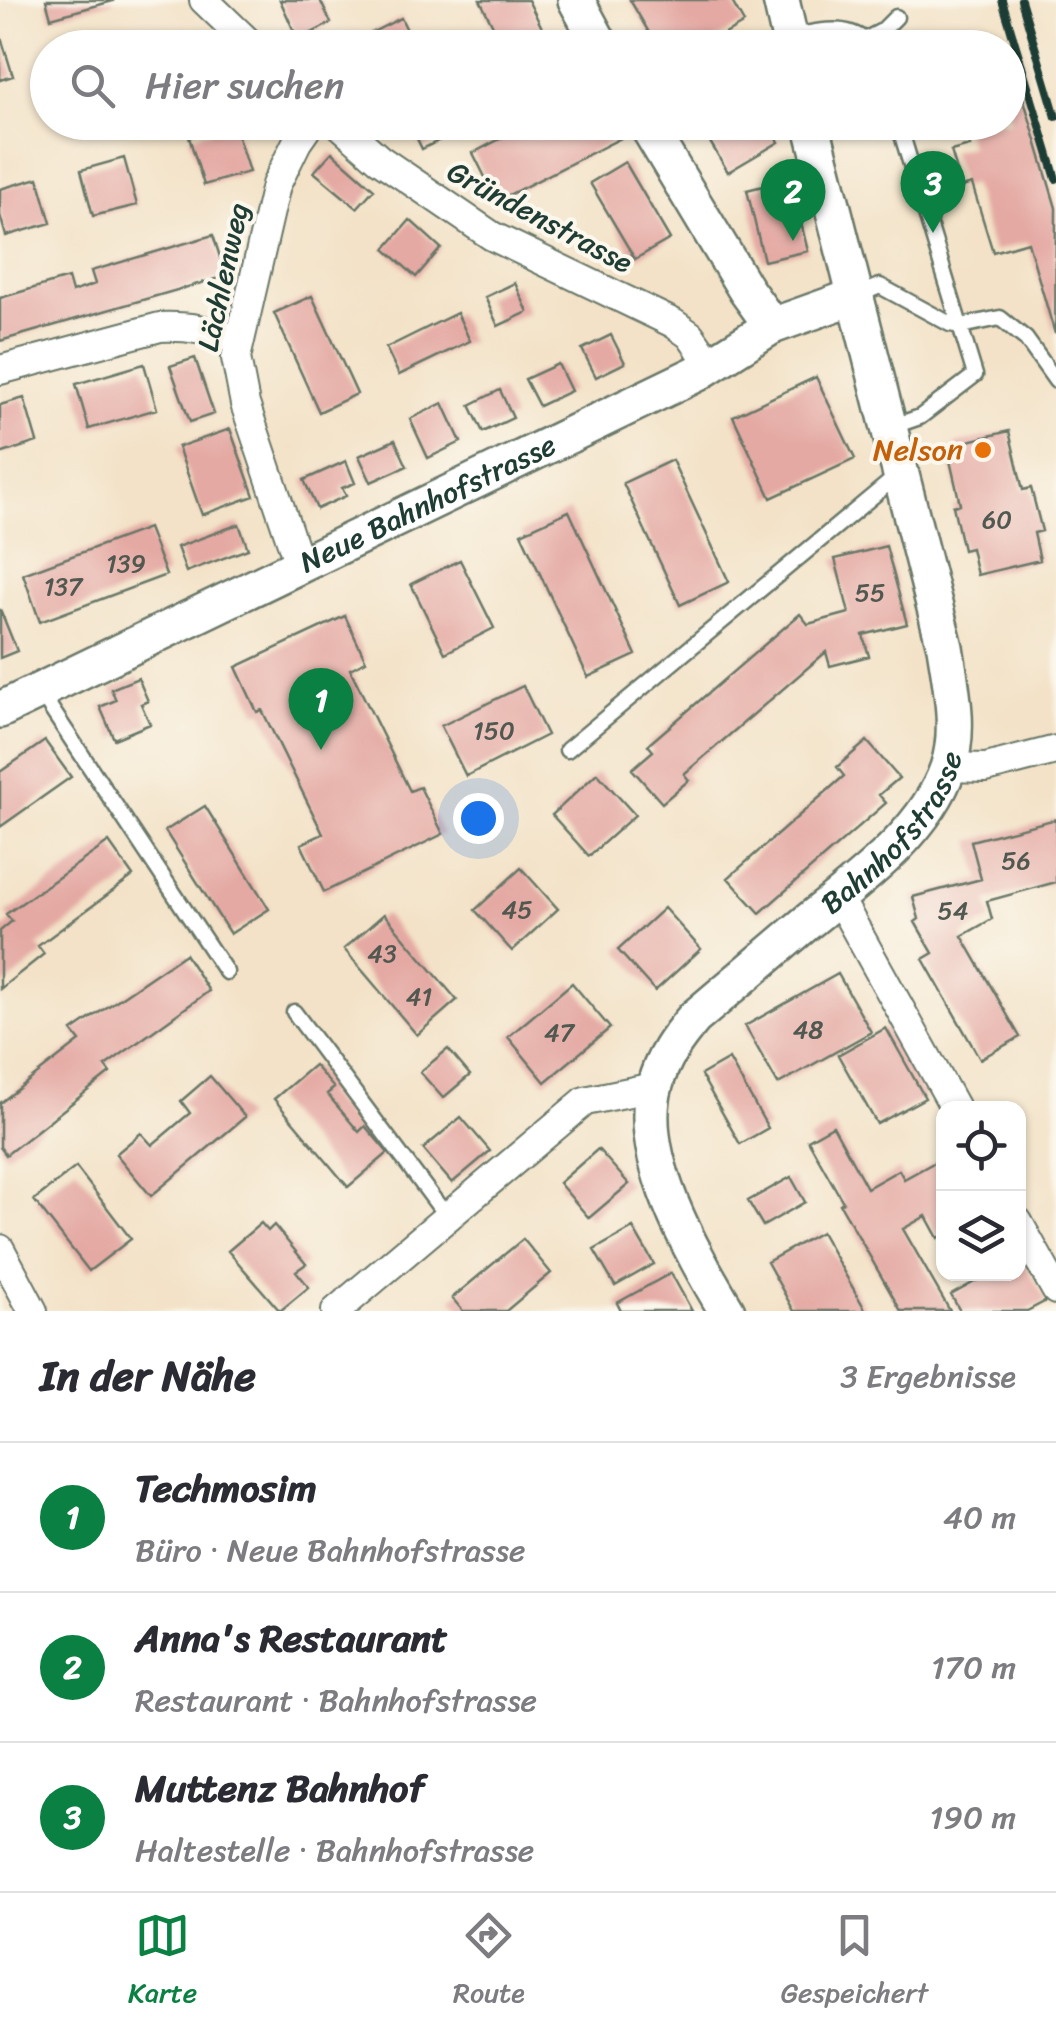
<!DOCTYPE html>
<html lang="de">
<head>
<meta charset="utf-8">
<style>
	:root { --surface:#fff; --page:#f2f2f3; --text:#2b2b33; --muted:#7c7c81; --line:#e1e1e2; --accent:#0b8043 }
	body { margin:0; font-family:Sriracha,sans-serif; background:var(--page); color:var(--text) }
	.controls { position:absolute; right:30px; bottom:30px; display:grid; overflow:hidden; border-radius:20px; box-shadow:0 2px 8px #0004 }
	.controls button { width:90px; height:90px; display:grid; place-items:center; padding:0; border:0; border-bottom:2px solid var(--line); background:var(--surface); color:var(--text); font:50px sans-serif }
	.you { position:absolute; left:478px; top:818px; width:35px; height:35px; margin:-25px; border:8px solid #fff; border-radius:50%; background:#1a73e8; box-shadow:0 0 0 15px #1a73e833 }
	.badge { display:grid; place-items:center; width:65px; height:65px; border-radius:50%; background:var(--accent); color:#fff; font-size:32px; font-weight:700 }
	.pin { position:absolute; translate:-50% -82px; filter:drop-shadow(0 2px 5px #0008) }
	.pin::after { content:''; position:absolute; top:52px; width:35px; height:30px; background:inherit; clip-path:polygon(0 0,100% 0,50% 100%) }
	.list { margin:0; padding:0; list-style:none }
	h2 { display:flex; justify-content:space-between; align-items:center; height:130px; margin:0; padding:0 40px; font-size:42px }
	h2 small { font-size:32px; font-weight:400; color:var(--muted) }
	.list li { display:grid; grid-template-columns:65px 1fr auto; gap:30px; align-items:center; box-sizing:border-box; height:150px; padding:0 40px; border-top:2px solid var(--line) }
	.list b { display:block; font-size:38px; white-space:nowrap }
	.list p { margin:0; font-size:32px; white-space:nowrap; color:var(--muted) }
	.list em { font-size:32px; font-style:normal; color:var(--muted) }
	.icon { flex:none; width:55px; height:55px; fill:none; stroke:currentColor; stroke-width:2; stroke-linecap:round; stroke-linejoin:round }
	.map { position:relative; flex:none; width:1056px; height:1311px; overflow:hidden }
	.search { position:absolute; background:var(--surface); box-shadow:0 2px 8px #0004; left:30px; right:30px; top:30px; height:110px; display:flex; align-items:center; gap:25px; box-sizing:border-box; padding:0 35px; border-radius:55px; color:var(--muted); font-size:38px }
	.sheet { height:580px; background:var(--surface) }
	nav { display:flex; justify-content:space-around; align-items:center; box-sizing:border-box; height:140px; border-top:2px solid var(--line); background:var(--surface); font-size:28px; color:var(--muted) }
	nav a { display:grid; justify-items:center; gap:5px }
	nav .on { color:var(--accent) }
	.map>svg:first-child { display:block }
</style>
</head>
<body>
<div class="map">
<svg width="1056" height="1311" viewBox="0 0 1056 1311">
	<rect width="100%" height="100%" fill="#fbf7ec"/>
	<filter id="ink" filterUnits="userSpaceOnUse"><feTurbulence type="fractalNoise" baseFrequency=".01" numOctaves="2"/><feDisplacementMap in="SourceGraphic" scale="20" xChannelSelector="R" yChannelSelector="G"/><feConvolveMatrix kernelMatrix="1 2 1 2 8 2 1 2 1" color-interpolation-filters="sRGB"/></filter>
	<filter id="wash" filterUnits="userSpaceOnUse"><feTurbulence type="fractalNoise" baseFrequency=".0048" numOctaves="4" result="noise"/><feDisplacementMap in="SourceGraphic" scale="40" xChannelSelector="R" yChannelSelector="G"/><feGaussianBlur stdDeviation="2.25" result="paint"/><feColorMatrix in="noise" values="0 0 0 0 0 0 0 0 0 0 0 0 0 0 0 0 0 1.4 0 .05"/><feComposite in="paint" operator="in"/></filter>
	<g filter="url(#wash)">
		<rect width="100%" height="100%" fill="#f3e2c7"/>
		<g id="blocks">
			<path fill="#e4a9a3" d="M 46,0 L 113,0 L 113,1 L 51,18 Z
				M 280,0 L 320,0 L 331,23 L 298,40 Z
				M 480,0 L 528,0 L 552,48 L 504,48 Z
				M 630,0 L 731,0 L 744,23 L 701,48 L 658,48 Z
				M 401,18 L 416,48 L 371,48 L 365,36 Z
				M 0,34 L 13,76 L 0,80 Z
				M 1021,90 L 1056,208 L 1055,334 L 1028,242 L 993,252 L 972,184 L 962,187 L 951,151 L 970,146 L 962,122 L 1009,122 L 1009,94 Z
				M 409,122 L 454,122 L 458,131 L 422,149 Z
				M 533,122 L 613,122 L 621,138 L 497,201 L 473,153 Z
				M 704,122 L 768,122 L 779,142 L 728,172 L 704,132 L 708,130 Z
				M 234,124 L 249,172 L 204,185 L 189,137 Z
				M 332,152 L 374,189 L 357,208 L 314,172 Z
				M 124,158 L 137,205 L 93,216 L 81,170 Z
				M 625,162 L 670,239 L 635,259 L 590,183 Z
				M 38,178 L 51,223 L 6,236 L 0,215 L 0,189 Z
				M 790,179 L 808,251 L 764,261 L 747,190 Z
				M 410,220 L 441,248 L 416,277 L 385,249 Z
				M 213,235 L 226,276 L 0,341 L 0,298 L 68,278 L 72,292 L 84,288 L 95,284 L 91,271 Z
				M 515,283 L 528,312 L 498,326 L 485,297 Z
				M 312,296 L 357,394 L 319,412 L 274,313 Z
				M 457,313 L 470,341 L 399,375 L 386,348 Z
				M 611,335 L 625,363 L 596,377 L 582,349 Z
				M 195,358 L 214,414 L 190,422 L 170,366 Z
				M 144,364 L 157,409 L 89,429 L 76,384 Z
				M 558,364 L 571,391 L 539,406 L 525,379 Z
				M 816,377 L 855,459 L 771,498 L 733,416 Z
				M 500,390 L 513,418 L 483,432 L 470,405 Z
				M 24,398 L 37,442 L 0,454 L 0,405 Z
				M 443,403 L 461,442 L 428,458 L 410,419 Z
				M 230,429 L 254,496 L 202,515 L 178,447 Z
				M 1009,431 L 1023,490 L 1031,488 L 1042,531 L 1034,533 L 1040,560 L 977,575 L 971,548 L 963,550 L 953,506 L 960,504 L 949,456 L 956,444 Z
				M 395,440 L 407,466 L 371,482 L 359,456 Z
				M 672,460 L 729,582 L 680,605 L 623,483 Z
				M 346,461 L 355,483 L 342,488 L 346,496 L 317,509 L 304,480 Z
				M 569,511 L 636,655 L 588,677 L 521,533 Z
				M 239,524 L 248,549 L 186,572 L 177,547 Z
				M 148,528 L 166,575 L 40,622 L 23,574 Z
				M 886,546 L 907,624 L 863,635 L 869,656 L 830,666 L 826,652 L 684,774 L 689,780 L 662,803 L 632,769 L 653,751 L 648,745 L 800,614 L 808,624 L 849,613 L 835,559 Z
				M 460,560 L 494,628 L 445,653 L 411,584 Z
				M 0,609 L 17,651 L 0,658 Z
				M 345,616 L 366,661 L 350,669 L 410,791 L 420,787 L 443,834 L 324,892 L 301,844 L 323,834 L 262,710 L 257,712 L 236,667 Z
				M 138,678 L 148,701 L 141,704 L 150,724 L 114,739 L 100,707 L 116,700 L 111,689 Z
				M 523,686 L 547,735 L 466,776 L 441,726 Z
				M 45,741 L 71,777 L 0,827 L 0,772 Z
				M 867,741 L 899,778 L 879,795 L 886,803 L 760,913 L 728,878 L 844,776 L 837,767 Z
				M 597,773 L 635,815 L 589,856 L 552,815 Z
				M 205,806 L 269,909 L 230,934 L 165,831 Z
				M 1056,819 L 1056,882 L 987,901 L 992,919 L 962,936 L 1020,1037 L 980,1059 L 923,959 L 933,953 L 915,922 L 919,919 L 913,897 L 981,879 L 971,841 Z
				M 109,842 L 133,876 L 38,946 L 44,954 L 0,989 L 0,931 L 12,921 L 6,914 Z
				M 521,868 L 558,909 L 512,951 L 475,910 Z
				M 664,908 L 701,949 L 655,991 L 618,950 Z
				M 384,914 L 457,1000 L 417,1035 L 344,949 Z
				M 185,954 L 209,991 L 105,1066 L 110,1073 L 6,1155 L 0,1147 L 0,1103 L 80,1041 L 72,1031 Z
				M 838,974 L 871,1032 L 778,1084 L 745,1026 Z
				M 572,983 L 610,1028 L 545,1082 L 508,1037 Z
				M 886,1028 L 925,1098 L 877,1124 L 838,1055 Z
				M 448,1049 L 470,1075 L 443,1098 L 420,1072 Z
				M 729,1059 L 768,1128 L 740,1144 L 701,1075 Z
				M 314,1065 L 334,1088 L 327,1094 L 359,1132 L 365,1126 L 388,1153 L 348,1187 L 274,1099 Z
				M 210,1076 L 245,1117 L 151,1196 L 116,1154 L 141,1133 L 152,1145 L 190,1113 L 181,1101 Z
				M 461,1117 L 490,1151 L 452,1183 L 423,1149 Z
				M 833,1126 L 867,1188 L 899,1170 L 904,1179 L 944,1157 L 944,1235 L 938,1238 L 926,1216 L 903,1229 L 950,1311 L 901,1311 L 840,1204 L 843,1202 L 808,1140 Z
				M 598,1149 L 629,1184 L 589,1218 L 559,1183 Z
				M 76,1167 L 131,1239 L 89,1271 L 34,1200 Z
				M 791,1177 L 805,1202 L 763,1226 L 748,1201 Z
				M 261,1223 L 268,1231 L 274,1225 L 306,1264 L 296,1271 L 309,1287 L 280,1311 L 228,1251 Z
				M 633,1228 L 654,1264 L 615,1286 L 594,1250 Z
				M 821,1232 L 866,1311 L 794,1311 L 767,1262 Z
				M 523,1239 L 551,1273 L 506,1311 L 463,1311 L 452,1298 Z
				M 1019,1252 L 1046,1301 L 1027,1311 L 960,1311 L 951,1295 L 989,1274 L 1019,1274 Z
				M 671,1273 L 692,1311 L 621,1311 L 617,1303 Z"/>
		</g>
	</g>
	<g filter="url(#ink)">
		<use href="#blocks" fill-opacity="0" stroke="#697767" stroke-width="2.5"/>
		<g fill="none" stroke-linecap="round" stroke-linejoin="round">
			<defs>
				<path id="service" d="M 790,37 C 819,31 851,22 873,48
					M 866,39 L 882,31 L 896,17
					M 858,295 L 880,286 L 950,324 L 961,326 L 1000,318 L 1026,339 L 1056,381
					M 891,427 L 920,417 L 975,375 L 898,122
					M 40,692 L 226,972
					M 567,750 L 897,476
					M 294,1012 L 447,1217"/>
				<path id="minor" d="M 204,0 L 254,48
					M 337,122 L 379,159 L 492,236 L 673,323 L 690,335 L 711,365
					M 0,370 L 160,327 C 189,326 212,330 239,341
					M 299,564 L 245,404 L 236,358 L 276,185 L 297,142 L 311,122
					M 948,767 L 986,768 L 1056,750
					M 838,897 L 955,1108
					M 1018,1222 L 1056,1290
					M 0,1249 L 33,1311
					M 336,1311 L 585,1101 L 654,1087"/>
				<g id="tertiary">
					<path d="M 576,0 L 602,48"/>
					<path d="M 781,0 L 792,48"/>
					<path d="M 645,122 L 746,290 L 772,326"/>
					<path id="s1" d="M 0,710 L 696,374 L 772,326 L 856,296"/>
					<path id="s2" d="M 727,1311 C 692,1252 635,1155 655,1085 C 662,1058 677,1038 694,1018 C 731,987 768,955 805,924 C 856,882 925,834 948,768 C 961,730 951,686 945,647 L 811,122"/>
				</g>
			</defs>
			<use href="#service" stroke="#697767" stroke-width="19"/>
			<use href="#minor" stroke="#697767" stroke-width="32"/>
			<use href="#tertiary" stroke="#697767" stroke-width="40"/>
			<use href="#service" stroke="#fff" stroke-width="14"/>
			<use href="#minor" stroke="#fff" stroke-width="28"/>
			<use href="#tertiary" stroke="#fff" stroke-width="35"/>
			<path stroke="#1f3d34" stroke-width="8" d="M 1002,0 L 1056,179
				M 1021,0 L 1056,117"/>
		</g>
	</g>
	<circle fill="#e8710a" stroke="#fbf7ec" stroke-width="4" cx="983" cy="450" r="10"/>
	<g text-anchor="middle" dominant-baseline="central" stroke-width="8" stroke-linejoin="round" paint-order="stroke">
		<g font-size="25" fill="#505850">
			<text x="997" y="519">60</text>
			<text x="126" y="563">139</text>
			<text x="63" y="586">137</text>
			<text x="870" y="592">55</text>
			<text x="494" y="730">150</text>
			<text x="1016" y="860">56</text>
			<text x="517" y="909">45</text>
			<text x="953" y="910">54</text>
			<text x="382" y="953">43</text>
			<text x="419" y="996">41</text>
			<text x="808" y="1029">48</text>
			<text x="559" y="1032">47</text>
		</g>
		<g font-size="30" fill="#1f3d34" stroke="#fbf7ec">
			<text transform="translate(540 217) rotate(28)">Gründenstrasse</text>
			<text transform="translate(223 277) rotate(-78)">Lächlenweg</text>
			<text stroke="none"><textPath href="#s1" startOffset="475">Neue Bahnhofstrasse</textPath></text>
			<text stroke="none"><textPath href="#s2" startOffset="595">Bahnhofstrasse</textPath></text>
		</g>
		<g font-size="30" fill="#c56008" stroke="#fbf7ec" text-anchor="end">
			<text x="963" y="450">Nelson</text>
		</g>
	</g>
</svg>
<div class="controls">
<button><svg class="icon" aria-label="locate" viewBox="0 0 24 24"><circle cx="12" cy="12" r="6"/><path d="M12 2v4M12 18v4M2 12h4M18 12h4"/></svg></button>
<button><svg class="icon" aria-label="layers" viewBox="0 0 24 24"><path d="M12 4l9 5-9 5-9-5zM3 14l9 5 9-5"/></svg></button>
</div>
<div class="you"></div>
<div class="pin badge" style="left:321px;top:750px">1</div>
<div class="pin badge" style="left:793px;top:241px">2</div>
<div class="pin badge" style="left:933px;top:233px">3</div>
<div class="search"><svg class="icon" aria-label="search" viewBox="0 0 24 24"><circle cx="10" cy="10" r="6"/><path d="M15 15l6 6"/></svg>Hier suchen</div>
</div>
<section class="sheet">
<h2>In der Nähe<small>3 Ergebnisse</small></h2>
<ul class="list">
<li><span class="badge">1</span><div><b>Techmosim</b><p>Büro · Neue Bahnhofstrasse</p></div><em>40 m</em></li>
<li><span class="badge">2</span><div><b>Anna's Restaurant</b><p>Restaurant · Bahnhofstrasse</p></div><em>170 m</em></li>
<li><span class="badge">3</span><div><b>Muttenz Bahnhof</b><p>Haltestelle · Bahnhofstrasse</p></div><em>190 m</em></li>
</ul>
</section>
<nav>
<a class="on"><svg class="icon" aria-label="map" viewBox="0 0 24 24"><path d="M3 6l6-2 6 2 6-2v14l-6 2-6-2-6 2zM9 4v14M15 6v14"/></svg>Karte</a>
<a><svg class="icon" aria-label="directions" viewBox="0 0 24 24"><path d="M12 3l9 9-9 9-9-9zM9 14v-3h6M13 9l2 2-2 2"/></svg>Route</a>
<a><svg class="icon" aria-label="saved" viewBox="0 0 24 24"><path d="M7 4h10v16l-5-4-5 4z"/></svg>Gespeichert</a>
</nav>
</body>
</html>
